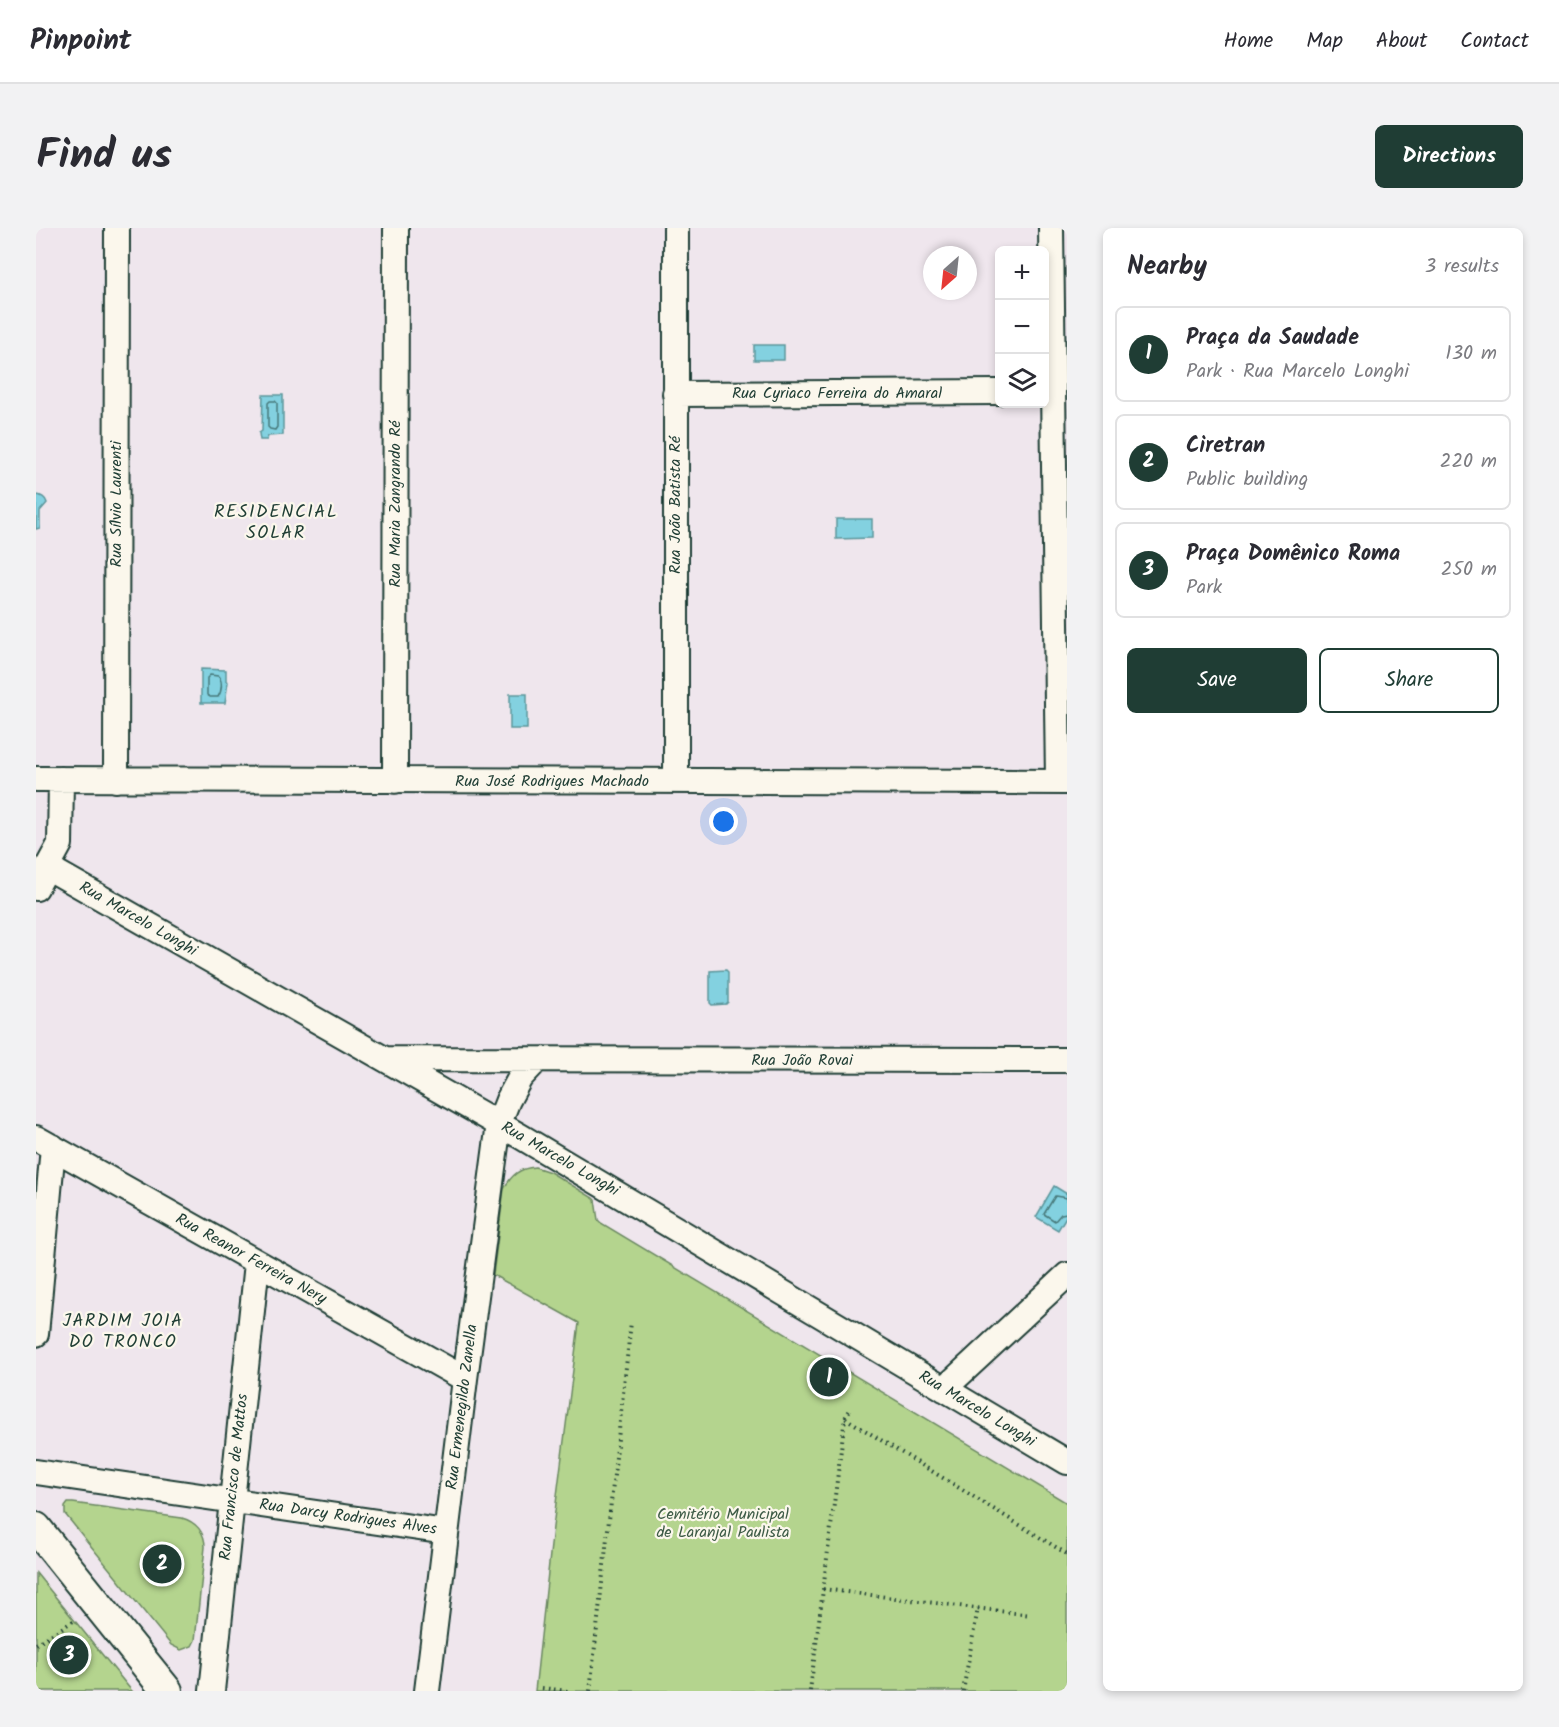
<!DOCTYPE html>
<html lang="en">
<head>
<meta charset="utf-8">
<style>
	:root { --surface:#fff; --page:#f2f2f3; --text:#2b2b33; --muted:#7c7c81; --line:#e1e1e2; --accent:#1f3d34 }
	body { margin:0; font-family:Kalam,sans-serif; background:var(--page); color:var(--text) }
	.controls { position:absolute; right:18px; top:18px; display:grid; overflow:hidden; border-radius:9px; box-shadow:0 3px 9px #0003 }
	.controls button { width:54px; height:54px; display:grid; place-items:center; padding:0; border:0; border-bottom:2px solid var(--line); background:var(--surface); color:var(--text); font:30px sans-serif }
	.compass { position:absolute; left:887px; top:18px; width:54px; height:54px; border-radius:50%; background:var(--surface); box-shadow:0 3px 9px #0003; rotate:207deg }
	.you { position:absolute; left:688px; top:594px; width:21px; height:21px; margin:-15px; border:4px solid #fff; border-radius:50%; background:#1a73e8; box-shadow:0 0 0 9px #1a73e833 }
	.badge { display:grid; place-items:center; width:39px; height:39px; border-radius:50%; background:var(--accent); color:#fff; font-size:20px; font-weight:700 }
	.pin { position:absolute; translate:-50% -50%; border:3px solid #fff; box-shadow:0 2px 6px #0006 }
	.list { margin:0; padding:0; list-style:none }
	h2 { display:flex; justify-content:space-between; align-items:center; height:78px; margin:0; padding:0 24px; font-size:26px }
	h2 small { font-size:20px; font-weight:400; color:var(--muted) }
	.list li { display:grid; grid-template-columns:39px 1fr auto; gap:18px; align-items:center; box-sizing:border-box; height:96px; margin:0 12px 12px; padding:0 12px; border:2px solid var(--line); border-radius:9px }
	.list b { display:block; font-size:22px; white-space:nowrap }
	.list p { margin:0; font-size:20px; white-space:nowrap; color:var(--muted) }
	.list em { font-size:20px; font-style:normal; color:var(--muted) }
	.actions { display:flex; gap:12px; padding:18px 24px }
	.actions a { flex:1; padding:14px 0; border:2px solid var(--accent); border-radius:9px; text-align:center; font-size:21px; color:var(--accent) }
	.actions .main { background:var(--accent); color:#fff }
	.icon { flex:none; width:33px; height:33px; fill:none; stroke:currentColor; stroke-width:2; stroke-linecap:round; stroke-linejoin:round }
	.map { position:relative; flex:none; width:1031px; height:1463px; overflow:hidden; border-radius:9px }
	header { display:flex; align-items:center; gap:36px; box-sizing:border-box; height:84px; padding:0 30px; background:var(--surface); border-bottom:2px solid var(--line) }
	header strong { font-size:28px }
	nav { display:flex; gap:33px; margin-inline-start:auto; font-size:21px }
	.intro { display:flex; align-items:center; justify-content:space-between; box-sizing:border-box; height:144px; padding:0 36px }
	h1 { margin:0; font-size:42px }
	.button { padding:15px 27px; border-radius:9px; background:var(--accent); color:#fff; font-size:21px; font-weight:700 }
	main { display:flex; gap:36px; padding:0 36px }
	aside { flex:1; background:var(--surface); border-radius:9px; box-shadow:0 3px 9px #0003 }
	.map>svg:first-child { display:block }
</style>
</head>
<body>
<header>
<strong>Pinpoint</strong>
<nav><a>Home</a><a>Map</a><a>About</a><a>Contact</a></nav>
</header>
<div class="intro"><h1>Find us</h1><a class="button">Directions</a></div>
<main>
<div class="map">
<svg width="1031" height="1463" viewBox="0 0 1031 1463">
	<rect width="100%" height="100%" fill="#efe6ed"/>
	<filter id="ink" filterUnits="userSpaceOnUse"><feTurbulence type="fractalNoise" baseFrequency=".0167" numOctaves="2"/><feDisplacementMap in="SourceGraphic" scale="12" xChannelSelector="R" yChannelSelector="G"/><feConvolveMatrix kernelMatrix="1 2 1 2 8 2 1 2 1" color-interpolation-filters="sRGB"/></filter>
	<g filter="url(#ink)">
		<path fill="#b4d48e" stroke="#6a8861" stroke-width="1.5" d="M 499,939 L 514,944 L 557,970 L 559,972 L 562,992 L 565,995 L 1031,1275 L 1031,1463 L 499,1463 L 517,1299 L 543,1095 L 457,1047 L 468,961 C 475,947 484,940 499,939 Z
			M 32,1275 L 37,1275 L 146,1290 C 160,1294 169,1304 169,1319 L 159,1412 L 156,1418 L 145,1422 L 135,1417 L 29,1286 L 29,1279 Z
			M 0,1345 L 95,1462 L 96,1463 L 0,1463 Z"/>
		<path fill="#83d1e0" stroke="#5b969b" stroke-width="1.5" d="M 718,117 L 748,117 L 748,132 L 718,132 Z
			M 227,167 L 247,167 L 247,207 L 232,208 L 231,212 L 224,212 L 223,205 L 226,203 Z
			M 0,267 C 5,267 10,270 11,275 L 4,283 L 4,300 L 0,301 Z
			M 800,291 L 836,291 L 836,310 L 800,311 Z
			M 165,441 L 190,442 L 190,453 L 192,454 L 189,475 L 165,475 Z
			M 474,466 L 491,466 L 491,501 L 474,501 Z
			M 690,742 L 692,744 L 692,774 L 690,776 L 676,777 L 674,775 L 674,743 Z
			M 1018,958 L 1031,966 L 1031,987 L 1022,1002 L 1000,989 Z"/>
		<g fill="none" stroke-linecap="round" stroke-linejoin="round">
			<path stroke="#477879" stroke-width="1.5" d="M 234,173 L 239,173 L 241,175 L 241,199 L 239,202 L 234,201 L 232,199 L 232,175 Z
				M 174,447 L 182,448 C 187,453 186,463 182,469 L 174,469 L 171,467 L 171,450 Z
				M 1031,970 L 1019,968 L 1008,986 L 1019,993 L 1025,986 L 1031,985"/>
			<defs>
				<path id="minor" d="M 1015,0 L 1022,554
					M 639,166 L 963,164
					M 0,551 L 1031,554
					M 80,552 L 81,0
					M 359,553 L 360,0
					M 640,553 L 640,0
					M 11,639 L 484,908 L 1031,1234
					M 0,660 L 24,616 L 25,551
					M 350,831 L 1031,832
					M 0,910 L 429,1151
					M 0,1106 L 17,919
					M 908,1161 L 1031,1047
					M 0,1244 L 410,1304
					M 176,1463 L 221,1035
					M 391,1463 L 429,1151 L 463,895 L 472,872 L 484,850 L 501,832"/>
				<path id="tertiary" d="M 0,1300 L 131,1463"/>
			</defs>
			<use href="#minor" stroke="#1f3d34" stroke-width="28"/>
			<use href="#tertiary" stroke="#1f3d34" stroke-width="34"/>
			<path stroke="#1f3d34" stroke-width="4" stroke-dasharray="1.5 4.5" stroke-linecap="butt" d="M 809,1190 L 1031,1326
				M 787,1361 L 995,1387
				M 0,1416 L 39,1392
				M 506,1460 L 532,1463
				M 554,1463 L 595,1094
				M 774,1463 L 809,1190 L 815,1180
				M 927,1463 L 942,1380"/>
			<use href="#minor" stroke="#fbf7ec" stroke-width="24"/>
			<use href="#tertiary" stroke="#fbf7ec" stroke-width="30"/>
		</g>
	</g>
	<g text-anchor="middle" dominant-baseline="central" stroke-width="4.5" stroke-linejoin="round" paint-order="stroke">
		<g font-size="16" fill="#1f3d34" stroke="#fbf7ec">
			<text x="801" y="165">Rua Cyriaco Ferreira do Amaral</text>
			<text transform="translate(80 276) rotate(-90)">Rua Sílvio Laurenti</text>
			<text transform="translate(359 276) rotate(-90)">Rua Maria Zangrando Ré</text>
			<text transform="translate(639 277) rotate(-90)">Rua João Batista Ré</text>
			<text x="516" y="553">Rua José Rodrigues Machado</text>
			<text transform="translate(102 691) rotate(30)">Rua Marcelo Longhi</text>
			<text x="766" y="832">Rua João Rovai</text>
			<text transform="translate(524 931) rotate(30)">Rua Marcelo Longhi</text>
			<text transform="translate(215 1031) rotate(29)">Rua Reanor Ferreira Nery</text>
			<text transform="translate(426 1179) rotate(-83)">Rua Ermenegildo Zanella</text>
			<text transform="translate(941 1181) rotate(31)">Rua Marcelo Longhi</text>
			<text transform="translate(198 1249) rotate(-84)">Rua Francisco de Mattos</text>
			<text transform="translate(312 1289) rotate(8)">Rua Darcy Rodrigues Alves</text>
		</g>
		<g font-size="16" fill="#3d5b46" stroke="#fbf7ec">
			<text x="687" y="1286">Cemitério Municipal<tspan x="687" dy="18">de Laranjal Paulista</tspan></text>
		</g>
		<g font-size="18" letter-spacing="1.5" fill="#1f3d34" stroke="#fbf7ec">
			<text x="240" y="284">RESIDENCIAL<tspan x="240" dy="21">SOLAR</tspan></text>
			<text x="87" y="1093">JARDIM JOIA<tspan x="87" dy="21">DO TRONCO</tspan></text>
		</g>
	</g>
</svg>
<div class="controls">
<button>+</button>
<button>−</button>
<button><svg class="icon" aria-label="layers" viewBox="0 0 24 24"><path d="M12 4l9 5-9 5-9-5zM3 14l9 5 9-5"/></svg></button>
</div>
<svg class="compass" viewBox="-18 -18 36 36"><path d="M0-13l5 13h-10z" fill="#e53935"/><path d="M0 13l5-13h-10z" fill="#7c7c81"/></svg>
<div class="you"></div>
<div class="pin badge" style="left:793px;top:1149px">1</div>
<div class="pin badge" style="left:126px;top:1336px">2</div>
<div class="pin badge" style="left:33px;top:1427px">3</div>
</div>
<aside>
<h2>Nearby<small>3 results</small></h2>
<ul class="list">
<li><span class="badge">1</span><div><b>Praça da Saudade</b><p>Park · Rua Marcelo Longhi</p></div><em>130 m</em></li>
<li><span class="badge">2</span><div><b>Ciretran</b><p>Public building</p></div><em>220 m</em></li>
<li><span class="badge">3</span><div><b>Praça Domênico Roma</b><p>Park</p></div><em>250 m</em></li>
</ul>
<div class="actions"><a class="main">Save</a><a>Share</a></div>
</aside>
</main>
</body>
</html>
